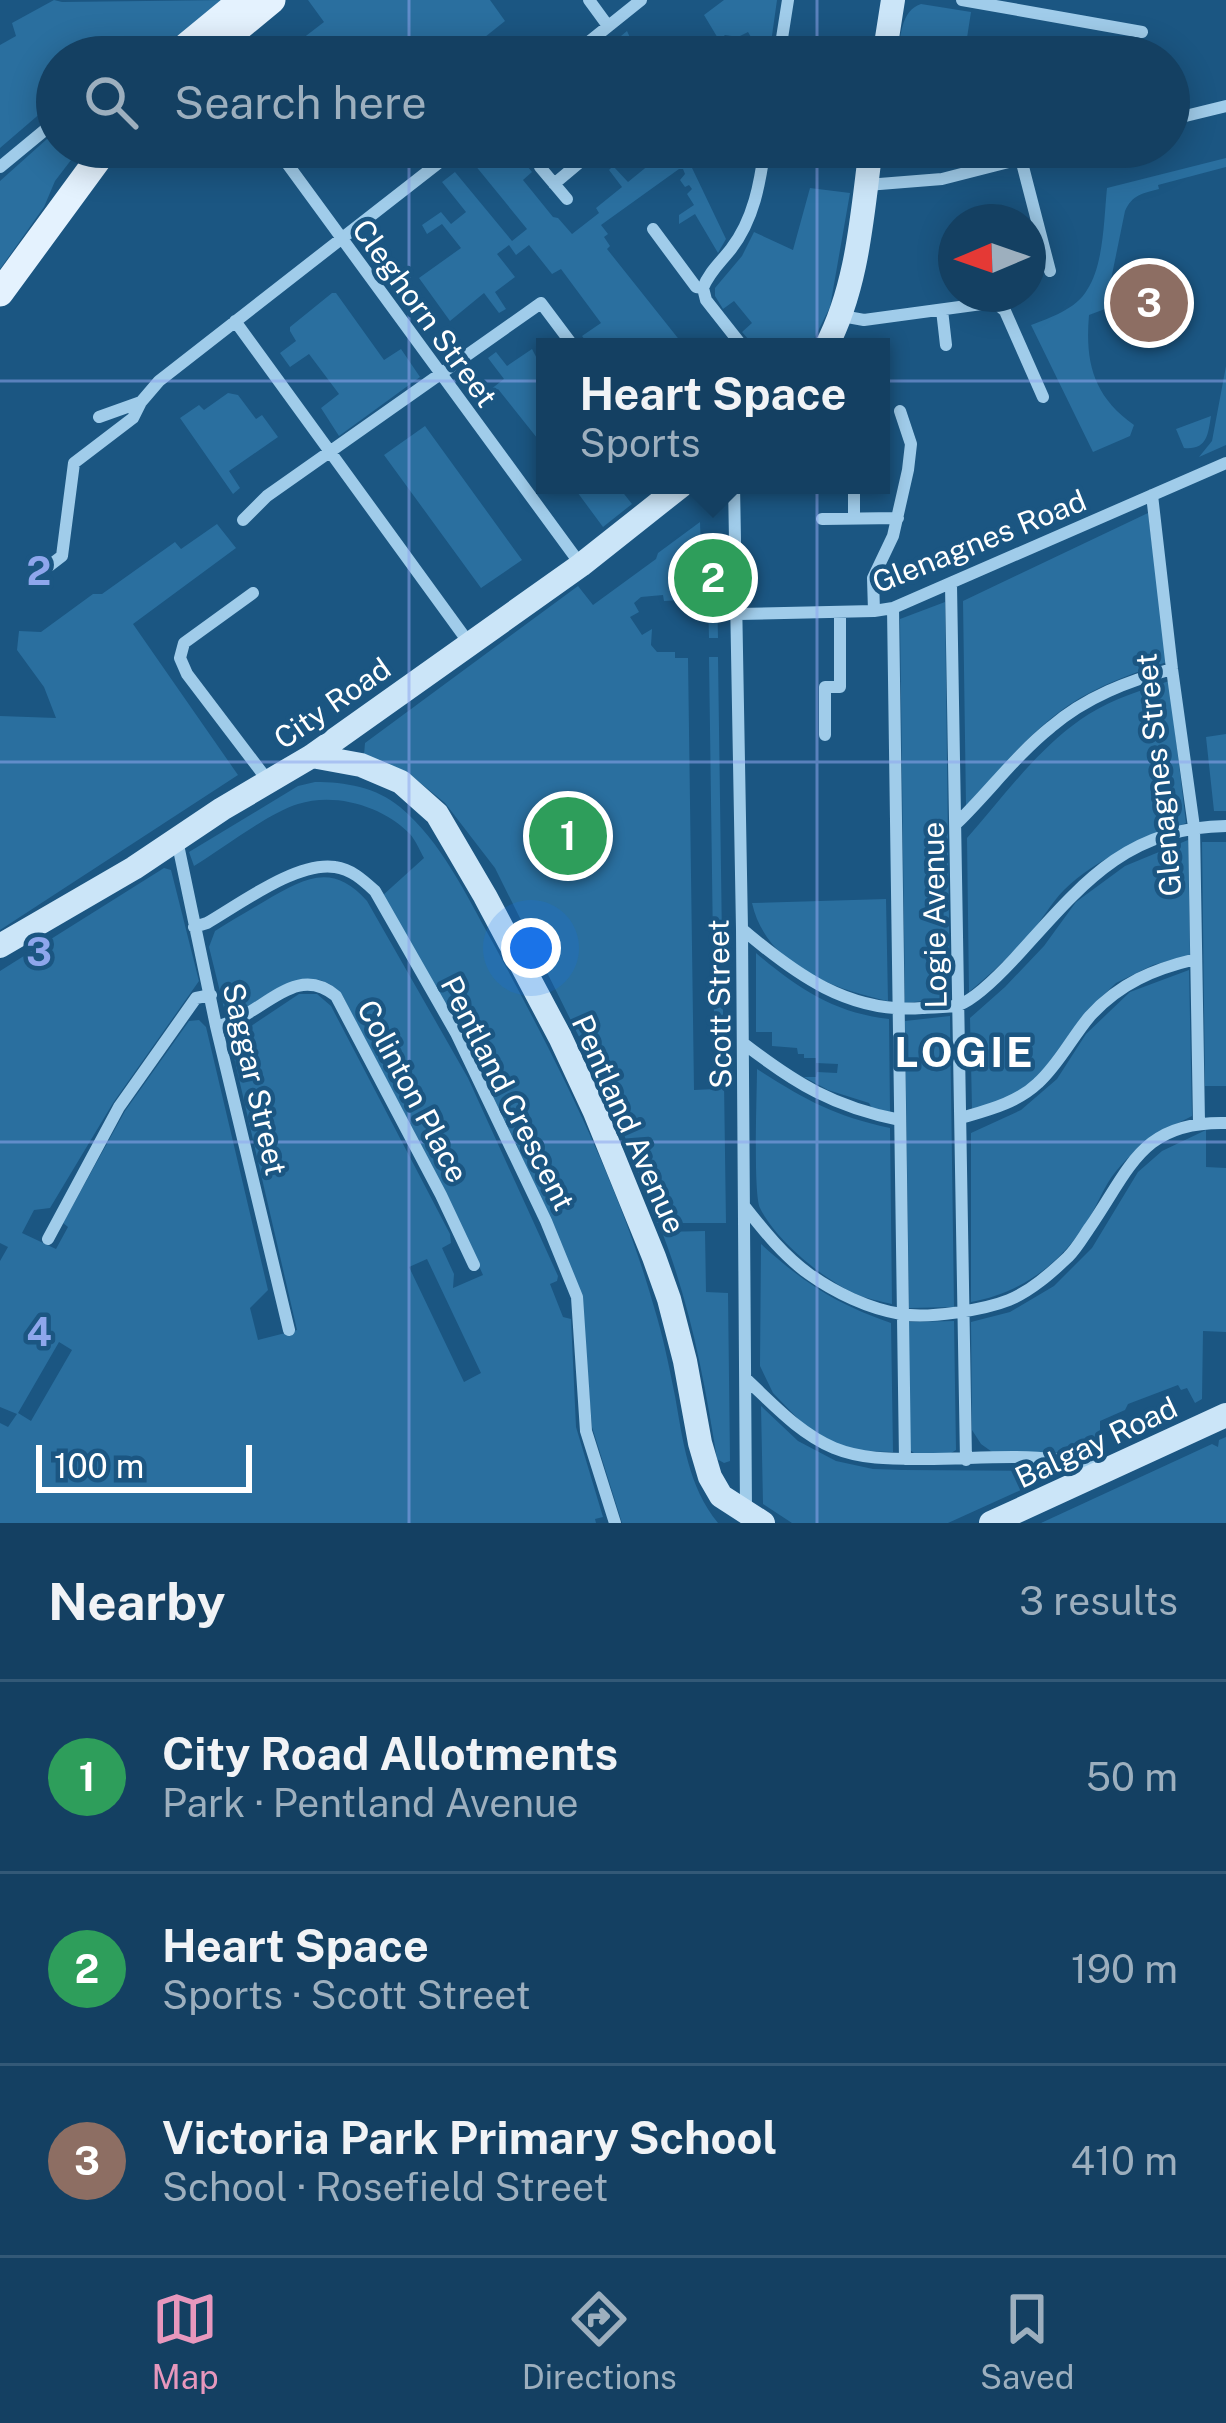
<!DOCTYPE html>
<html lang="en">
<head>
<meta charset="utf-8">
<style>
	:root { --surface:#144062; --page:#1d4768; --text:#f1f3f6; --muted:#9dafbe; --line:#335977; --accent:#e797bd }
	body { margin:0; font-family:"Public Sans",sans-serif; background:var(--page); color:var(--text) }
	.compass { position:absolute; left:938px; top:204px; width:108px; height:108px; border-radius:50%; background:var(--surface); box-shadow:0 6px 30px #0003; rotate:268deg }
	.scale { position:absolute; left:36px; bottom:30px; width:216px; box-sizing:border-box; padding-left:12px; border:6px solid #fff; border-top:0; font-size:33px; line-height:42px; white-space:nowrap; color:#fff; -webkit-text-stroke:9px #1b5682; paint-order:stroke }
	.you { position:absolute; left:531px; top:948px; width:42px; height:42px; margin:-30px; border:9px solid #fff; border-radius:50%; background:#1a73e8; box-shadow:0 0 0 18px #1a73e833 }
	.badge { display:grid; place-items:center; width:78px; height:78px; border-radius:50%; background:var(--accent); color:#fff; font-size:39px; font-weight:700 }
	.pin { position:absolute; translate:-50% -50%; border:6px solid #fff; box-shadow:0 3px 12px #0006 }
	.popup { position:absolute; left:536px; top:338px; width:354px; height:156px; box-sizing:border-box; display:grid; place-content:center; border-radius:0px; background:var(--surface); filter:drop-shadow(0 3px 9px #0005); font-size:39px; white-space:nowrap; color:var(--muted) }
	.popup b { font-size:45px; color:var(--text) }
	.popup::after { content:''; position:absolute; left:50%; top:100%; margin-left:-24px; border:24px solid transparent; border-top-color:var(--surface) }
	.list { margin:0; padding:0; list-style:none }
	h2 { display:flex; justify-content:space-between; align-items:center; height:156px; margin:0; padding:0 48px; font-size:51px }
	h2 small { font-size:39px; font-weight:400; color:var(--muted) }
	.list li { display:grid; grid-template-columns:78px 1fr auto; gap:36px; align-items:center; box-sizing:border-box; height:192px; padding:0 48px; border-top:3px solid var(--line) }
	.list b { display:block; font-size:45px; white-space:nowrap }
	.list p { margin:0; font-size:39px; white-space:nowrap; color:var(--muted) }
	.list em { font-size:39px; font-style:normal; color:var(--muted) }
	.icon { flex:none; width:66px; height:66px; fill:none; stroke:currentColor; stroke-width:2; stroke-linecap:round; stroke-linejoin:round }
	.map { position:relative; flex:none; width:1226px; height:1523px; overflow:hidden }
	.search { position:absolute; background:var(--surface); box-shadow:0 6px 30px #0003; left:36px; right:36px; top:36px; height:132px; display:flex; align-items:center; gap:30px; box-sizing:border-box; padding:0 42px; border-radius:66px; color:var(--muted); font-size:45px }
	.sheet { height:732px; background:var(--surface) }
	nav { display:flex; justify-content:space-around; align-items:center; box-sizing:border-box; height:168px; border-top:3px solid var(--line); background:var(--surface); font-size:33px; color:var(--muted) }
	nav a { display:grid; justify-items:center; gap:6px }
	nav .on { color:var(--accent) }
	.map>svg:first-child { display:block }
</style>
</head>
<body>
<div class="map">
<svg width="1226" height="1523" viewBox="0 0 1226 1523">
	<rect width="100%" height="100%" fill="#1b5682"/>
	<path fill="#2a6f9f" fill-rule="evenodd" d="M 54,0 L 62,2 L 229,0 L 185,32 L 130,57 L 57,57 L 57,99 L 0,148 L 0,45 L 16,36 L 12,23 Z
		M 308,0 L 490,0 L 505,21 L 460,57 L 390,57 L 386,53 L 381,57 L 288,57 L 285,52 L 324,22 Z
		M 724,0 L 777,0 L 769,57 L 748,57 L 748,53 L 757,47 L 748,32 L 738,37 L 725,35 L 719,40 L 704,15 Z
		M 921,4 L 971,12 L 964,57 L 897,57 C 901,38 900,11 921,4 Z
		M 627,31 L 639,57 L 600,57 L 598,55 Z
		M 57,130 L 57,147 L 81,147 L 55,181 L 44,207 L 0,269 L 0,181 Z
		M 484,147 L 492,147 L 498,154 L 508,147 L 554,147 L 562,158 L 576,147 L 585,147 L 559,167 L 552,167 L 535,151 L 523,161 L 532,172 L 523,180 L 553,217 L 558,218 L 572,234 L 599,213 L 596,208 L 622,187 L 609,170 L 613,166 L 628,182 L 671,147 L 682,147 L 726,239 L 718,253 L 695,214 L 679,224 L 679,215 L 694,205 L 687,194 L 692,189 L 689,185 L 685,187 L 680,180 L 685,174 L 683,169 L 679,169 L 601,225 L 608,234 L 604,237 L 610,246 L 607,249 L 685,347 L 590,347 L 582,336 L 601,323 L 561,269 L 552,274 L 529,245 L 516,255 L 509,245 L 497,254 L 515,277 L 495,292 L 506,309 L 499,313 L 484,293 L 450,321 L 419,278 L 461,248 L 442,224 L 427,234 L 422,225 L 441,212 L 451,224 L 466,212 L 442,182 L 455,172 L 512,241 L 527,229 L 470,159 Z
		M 1226,158 L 1226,167 L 1158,185 L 1159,189 C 1143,193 1132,195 1125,211 L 1105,309 L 1089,315 C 1085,362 1093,396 1134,425 L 1130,436 L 1093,452 L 1031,325 C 1050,318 1076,309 1087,290 C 1104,265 1104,217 1107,188 Z
		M 810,188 L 850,193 L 830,307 L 810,347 L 755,347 L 742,332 L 752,323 L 734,301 L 723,309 L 715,296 L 715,288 L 742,256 L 754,232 L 793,250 Z
		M 332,293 L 336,293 L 384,360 L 401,349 L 420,377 L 339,436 L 321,408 L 339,394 L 309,354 L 290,367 L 280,353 L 296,341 L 290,331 L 290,327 Z
		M 532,349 L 545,374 L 545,448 L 498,389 L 488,395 L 486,393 L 504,379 L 488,358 L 496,352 L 507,366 Z
		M 1226,366 L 1226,445 L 1199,457 L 1212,441 Z
		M 228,393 L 238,395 L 256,419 L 262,415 L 278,437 L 229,471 L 240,488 L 233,494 L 180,418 L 199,405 L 204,410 Z
		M 1211,416 C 1208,435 1207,450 1184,448 L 1176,429 Z
		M 425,426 L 522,560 L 481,588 L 384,455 Z
		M 572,485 L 617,485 L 632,504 L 603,527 Z
		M 1148,513 L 1167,662 C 1133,673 1099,685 1069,705 C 1030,731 998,772 966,806 L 963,601 Z
		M 700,522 L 701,549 L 690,555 L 689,578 L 681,579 L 681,594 L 717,594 L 718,638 L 709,638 L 708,599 L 664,601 L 663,595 L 641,597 L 634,603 L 639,612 L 630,617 L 642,635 L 652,629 L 651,645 L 657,652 L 675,652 L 675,658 L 688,658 L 694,1090 L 715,1089 L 709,657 L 718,657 L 726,1223 L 657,1223 L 613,1105 L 495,868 L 445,803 L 412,776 L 364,755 L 365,743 L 578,586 L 593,605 L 656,559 L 658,553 Z
		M 217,524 L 236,548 L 133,624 L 238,775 L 0,930 L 0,716 L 56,718 L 44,687 L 17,650 L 19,631 L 41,632 L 93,594 L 102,594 L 175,542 L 181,549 Z
		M 945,602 L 950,998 L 905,1003 L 900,619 Z
		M 1169,681 L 1186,823 C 1143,840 1098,857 1064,890 C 1051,903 1042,920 1030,934 C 1011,955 991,974 969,992 L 967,838 C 1005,795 1040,745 1089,714 C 1113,699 1142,690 1169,681 Z
		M 1226,734 L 1226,811 L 1214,811 L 1206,737 Z
		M 315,782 C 345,782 376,787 400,807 C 442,842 466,895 492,941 C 555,1057 618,1180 654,1307 C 663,1336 669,1366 675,1396 C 683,1441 688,1486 718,1523 L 622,1523 L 592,1427 L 581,1293 L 518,1148 L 466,1041 L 382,896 L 424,858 C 420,851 416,841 410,834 C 383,806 335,792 298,804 C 270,812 220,850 194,866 L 189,852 L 298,786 Z
		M 1188,840 L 1190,955 L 1153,965 L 1116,983 L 1084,1014 L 1036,1080 L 1003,1101 L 972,1109 L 970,1018 L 1005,987 L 1044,946 L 1076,902 L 1125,866 Z
		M 1202,842 L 1226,842 L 1226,1086 L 1205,1086 Z
		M 164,868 L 171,870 L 199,981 L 113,1103 L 50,1208 L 34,1210 L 22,1233 L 56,1249 L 68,1227 L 63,1223 L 125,1111 L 189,1021 L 199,1020 L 206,1027 L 268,1290 L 250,1308 L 258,1340 L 297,1330 L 230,1040 L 299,994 L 317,994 L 331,1006 L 450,1234 L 451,1243 L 442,1248 L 454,1274 L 453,1288 L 483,1275 L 446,1193 L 342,995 C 311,957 266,996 236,1015 L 225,1012 L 209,947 L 215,931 C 231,921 248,911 265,901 C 303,879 332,861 367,901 L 468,1078 L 558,1276 L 557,1281 L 550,1284 L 563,1317 L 571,1319 L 576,1427 L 603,1517 L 595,1519 L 596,1523 L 0,1523 L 0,1423 L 8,1427 L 17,1414 L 0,1407 L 0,1261 L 8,1247 L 0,1243 L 0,971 ZM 427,1259 L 481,1373 L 464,1382 L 409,1267 ZM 59,1342 L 72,1350 L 31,1421 L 18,1413 Z
		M 886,899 L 888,1001 C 831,988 766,965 752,903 Z
		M 756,953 C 797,988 834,1013 889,1019 L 890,1112 L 872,1108 L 869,1103 L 828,1090 L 804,1077 L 816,1077 L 817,1072 L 837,1073 L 838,1064 L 816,1063 L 816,1058 L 804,1058 L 804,1054 L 798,1054 L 797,1048 L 772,1046 L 772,1032 L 756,1032 Z
		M 1189,970 L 1192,1116 C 1160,1132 1141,1142 1117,1170 C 1103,1186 1097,1208 1084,1226 C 1058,1266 1018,1294 971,1302 L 971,1133 L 1021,1110 L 1057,1079 L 1086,1034 L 1130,992 Z
		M 950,1016 L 954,1307 L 909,1308 L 905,1021 Z
		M 757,1069 C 806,1100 832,1115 890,1128 L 892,1304 C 880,1301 867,1299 856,1294 C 823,1279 776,1241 760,1208 C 753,1192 757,1093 757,1069 Z
		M 1206,1130 L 1206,1167 L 1226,1168 L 1226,1332 L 1203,1331 L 1202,1399 L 1195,1403 L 1187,1388 L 1181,1390 L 1178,1385 L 1128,1404 L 1125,1410 L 1100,1421 L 1100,1452 L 995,1454 L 981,1444 L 972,1430 L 971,1322 L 1010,1312 L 1054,1286 L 1092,1248 L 1138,1172 L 1162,1151 Z
		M 705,1231 L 706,1292 L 728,1293 L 730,1461 L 724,1463 L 717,1459 C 704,1378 691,1308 662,1232 Z
		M 761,1244 C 804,1283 836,1304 891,1323 L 893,1452 L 862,1451 L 836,1444 L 803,1424 L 773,1393 L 760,1366 Z
		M 954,1321 L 956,1450 L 951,1453 L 914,1453 L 910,1450 L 908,1322 Z
		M 761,1406 L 798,1441 L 836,1461 L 873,1469 L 902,1470 L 1063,1471 L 948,1523 L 792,1523 L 763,1504 Z
		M 1226,1437 L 1226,1523 L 1041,1523 L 1212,1444 L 1218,1447 L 1219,1440 Z"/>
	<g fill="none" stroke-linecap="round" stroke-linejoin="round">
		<path stroke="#a0ccea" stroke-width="12" d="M 589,0 L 608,26
			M 962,0 L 1142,32
			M 570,57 L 641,0
			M 779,57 L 788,0
			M 1169,120 L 1226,106
			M 275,147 L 581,565
			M 1021,159 L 1050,271
			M 0,167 L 57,120
			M 540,167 L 567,199
			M 554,184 L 598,147
			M 867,185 L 942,179 L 1067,147
			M 653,229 L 696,287 L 703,288 L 706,300 L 743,347
			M 703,288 C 709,272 721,262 731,249 C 754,219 760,183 765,147
			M 942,310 L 946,345
			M 842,316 L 864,320 L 989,303 L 998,305 L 1005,311 L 1043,397
			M 235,321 L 469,643
			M 99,417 L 141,402
			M 734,485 L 742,929 L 746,1510
			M 854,494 L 854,519
			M 1152,495 L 1172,669 L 1194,827 L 1199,1122
			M 822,519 L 898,518
			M 243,520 L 267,496 L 541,303 L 574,347
			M 49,566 L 62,556 L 74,463 L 133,418 L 141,402 L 159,381 L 459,147
			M 951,585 L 966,1460
			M 253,593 L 184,643 L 180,658 L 187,674 L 269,782
			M 893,608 L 905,1459
			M 874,611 L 873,578 L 893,536 L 908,470 L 911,444 L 900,411
			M 738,614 L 874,611 L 893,608 L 1226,463
			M 825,735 L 825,687 L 840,687 L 840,613
			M 957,823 C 989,792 1016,755 1051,727 C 1086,697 1128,681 1172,669
			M 177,840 L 216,1026 L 289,1330
			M 194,927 L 207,923 C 240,904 297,861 335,867 C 351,869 363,880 375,891 L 456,1033 L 546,1221 L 577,1297 L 586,1431 L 615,1523
			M 742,929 C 795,974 849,1014 922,1008 C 933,1007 948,1008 959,1005 C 977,998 1002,972 1015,958 C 1078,889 1124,827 1226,826
			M 216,1026 C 260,1020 293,960 336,996 L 441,1195 L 474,1265
			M 743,1043 C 796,1084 834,1107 900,1120
			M 961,1118 C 988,1110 1017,1103 1038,1083 C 1059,1064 1072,1037 1090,1016 C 1120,983 1154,969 1196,959
			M 745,1207 C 764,1231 784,1256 809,1274 C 834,1292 869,1309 901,1314 C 928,1319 984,1310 1009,1300 C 1031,1291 1051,1273 1068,1257 C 1077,1248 1083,1237 1090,1227 C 1131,1167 1142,1121 1226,1123
			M 48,1239 L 119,1107 L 196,998 L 211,995
			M 746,1379 C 774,1405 799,1433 834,1448 C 861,1459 890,1459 918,1459 C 979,1460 1045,1449 1104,1470"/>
		<path stroke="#cbe5f8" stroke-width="24" d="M 884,57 L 893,0
			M 826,347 C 858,286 862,215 871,147
			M 312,756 L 361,765 L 401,782 L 437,814 L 485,896 L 560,1037 L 595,1112 L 654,1257 L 669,1299 L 685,1361 L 700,1443 L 710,1477 L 721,1496 L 763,1523
			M 0,946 L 134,868 L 222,809 L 312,756 L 581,565 L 682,485
			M 991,1523 L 1226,1415"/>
		<path stroke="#e4f2fe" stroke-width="27" d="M 173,57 L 242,0
			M 203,57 L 272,0
			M 0,293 L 107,147"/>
	</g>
	<path fill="none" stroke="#8ea6ec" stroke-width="3" stroke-opacity="0.55" d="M 409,0 L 409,57M 817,0 L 817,57M 409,147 L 409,1523M 817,147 L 817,1523M 0,381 L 1226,381M 0,762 L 1226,762M 0,1142 L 1226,1142"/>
	<g text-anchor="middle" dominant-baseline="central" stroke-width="9" stroke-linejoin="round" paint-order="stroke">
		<g font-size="30" fill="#fff" stroke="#1b5682">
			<text transform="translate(425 313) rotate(54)">Cleghorn Street</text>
			<text transform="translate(979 541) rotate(-22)">Glenagnes Road</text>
			<text transform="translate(332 703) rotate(-35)">City Road</text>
			<text transform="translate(1158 775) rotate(-96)">Glenagnes Street</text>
			<text transform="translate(934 915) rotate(-91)">Logie Avenue</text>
			<text transform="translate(719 1004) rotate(-91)">Scott Street</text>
			<text transform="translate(255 1079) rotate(77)">Saggar Street</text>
			<text transform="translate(413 1091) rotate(62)">Colinton Place</text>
			<text transform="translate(508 1093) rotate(63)">Pentland Crescent</text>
			<text transform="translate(629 1124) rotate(66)">Pentland Avenue</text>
			<text transform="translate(1096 1442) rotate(-25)">Balgay Road</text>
		</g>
		<g font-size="42" font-weight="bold" letter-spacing="3" fill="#fff" stroke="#1b5682">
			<text x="965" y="1051">LOGIE</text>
		</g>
	</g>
	<g font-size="39" text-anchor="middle" font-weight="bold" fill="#8ea6ec" stroke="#1b5682" stroke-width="9" stroke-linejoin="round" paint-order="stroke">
		<text x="39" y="585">2</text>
		<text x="39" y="966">3</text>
		<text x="39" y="1346">4</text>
	</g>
</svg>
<svg class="compass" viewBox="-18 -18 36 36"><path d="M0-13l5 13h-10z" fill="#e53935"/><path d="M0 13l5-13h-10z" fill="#9dafbe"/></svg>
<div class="scale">100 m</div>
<div class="you"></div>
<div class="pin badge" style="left:568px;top:836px;background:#2e9e5b">1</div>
<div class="pin badge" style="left:713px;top:578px;background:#2e9e5b">2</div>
<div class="popup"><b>Heart Space</b>Sports</div>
<div class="pin badge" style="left:1149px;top:303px;background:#8d6e63">3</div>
<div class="search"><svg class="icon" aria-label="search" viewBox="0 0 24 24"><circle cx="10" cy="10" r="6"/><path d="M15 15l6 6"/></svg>Search here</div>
</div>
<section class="sheet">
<h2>Nearby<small>3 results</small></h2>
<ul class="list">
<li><span class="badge" style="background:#2e9e5b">1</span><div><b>City Road Allotments</b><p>Park · Pentland Avenue</p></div><em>50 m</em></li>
<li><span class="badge" style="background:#2e9e5b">2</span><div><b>Heart Space</b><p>Sports · Scott Street</p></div><em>190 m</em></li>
<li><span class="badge" style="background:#8d6e63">3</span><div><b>Victoria Park Primary School</b><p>School · Rosefield Street</p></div><em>410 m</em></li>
</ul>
</section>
<nav>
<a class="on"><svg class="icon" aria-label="map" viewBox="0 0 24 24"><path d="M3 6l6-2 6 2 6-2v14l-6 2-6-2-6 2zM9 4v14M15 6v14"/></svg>Map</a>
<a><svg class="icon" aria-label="directions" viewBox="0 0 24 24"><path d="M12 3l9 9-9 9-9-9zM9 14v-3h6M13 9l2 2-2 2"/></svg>Directions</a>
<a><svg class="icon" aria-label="saved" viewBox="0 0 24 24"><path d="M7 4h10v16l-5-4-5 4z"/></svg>Saved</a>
</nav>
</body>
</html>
